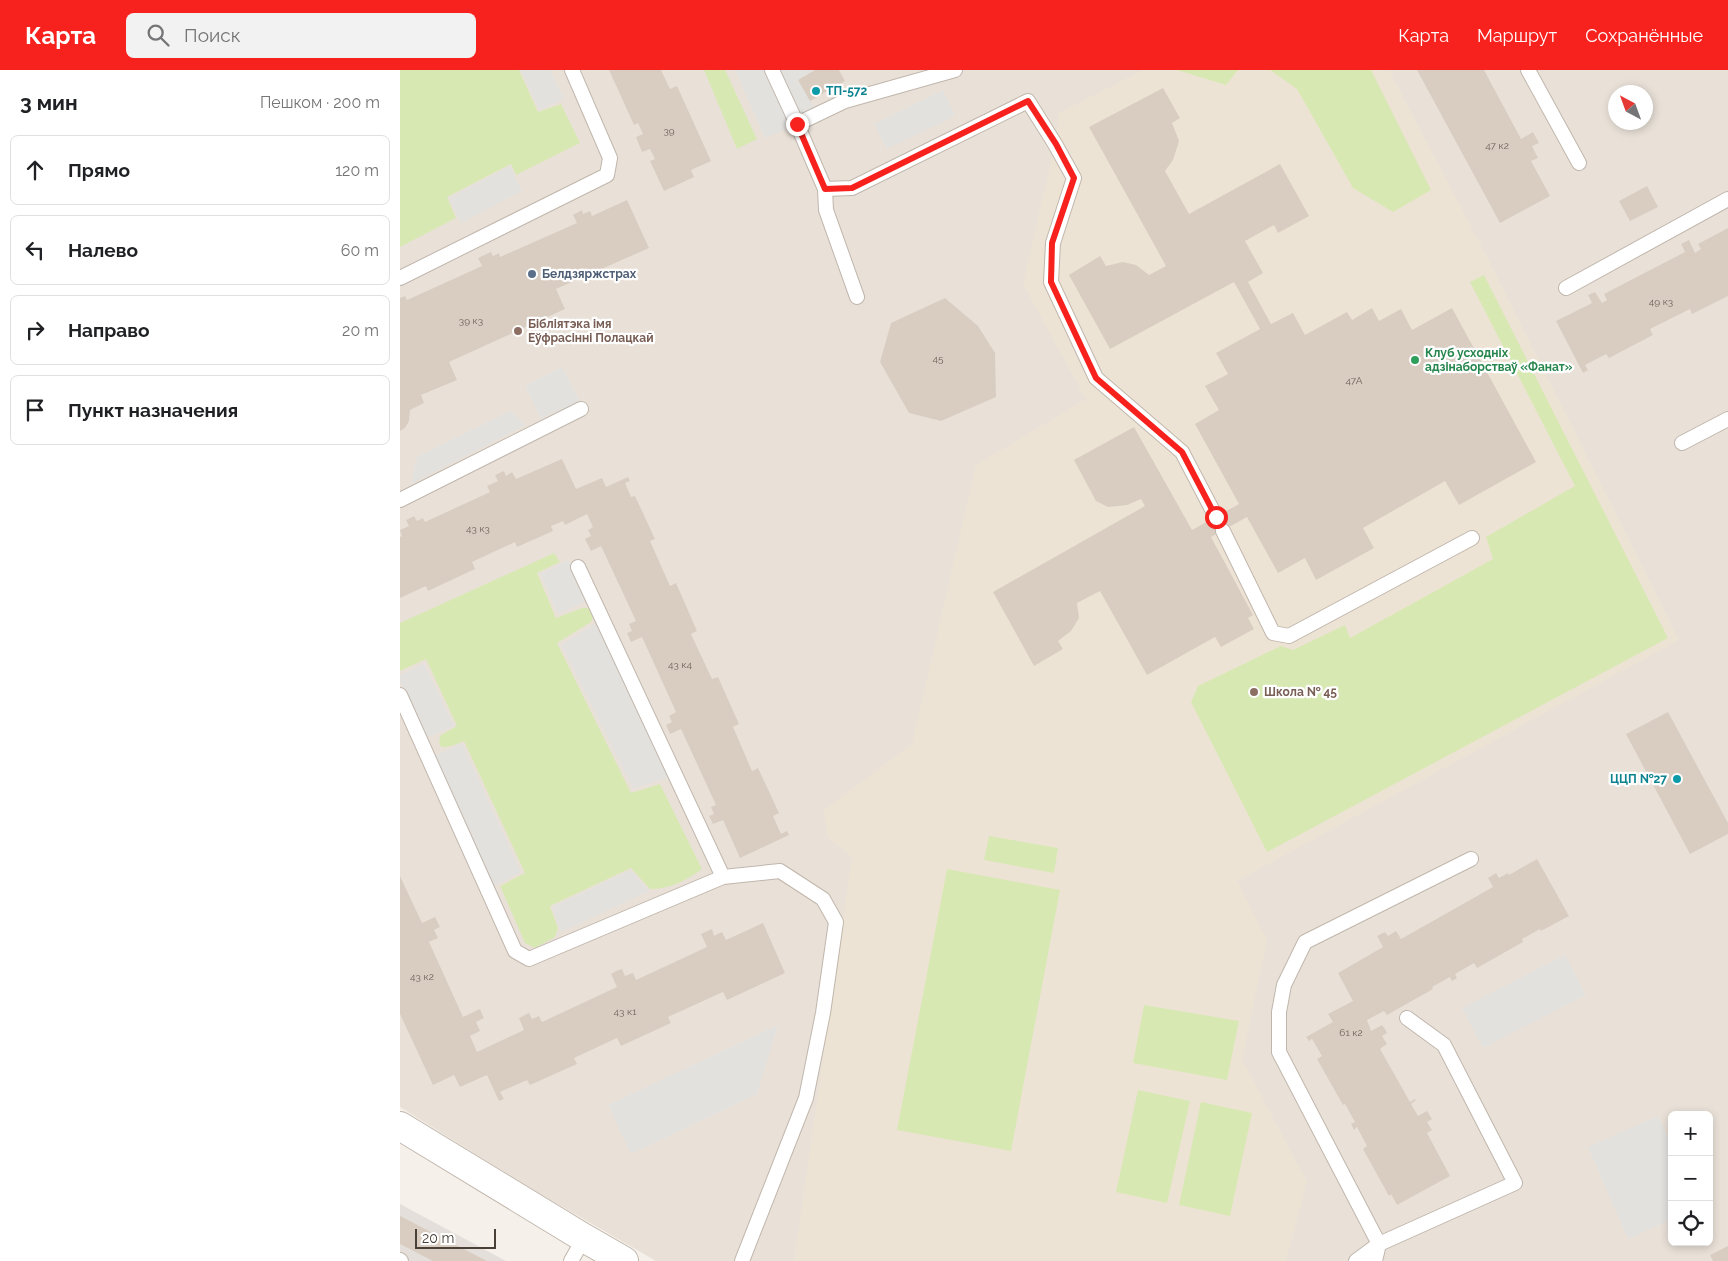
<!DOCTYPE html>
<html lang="ru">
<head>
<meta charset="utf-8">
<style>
	:root { --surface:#fff; --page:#f2f2f2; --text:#202124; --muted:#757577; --line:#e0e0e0; --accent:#f7211e }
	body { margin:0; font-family:Raleway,sans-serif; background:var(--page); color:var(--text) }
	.controls { position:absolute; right:15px; bottom:15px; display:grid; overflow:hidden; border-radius:8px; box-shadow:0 2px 8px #0003 }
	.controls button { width:45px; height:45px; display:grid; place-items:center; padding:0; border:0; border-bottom:1px solid var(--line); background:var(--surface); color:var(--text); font:25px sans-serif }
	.compass { position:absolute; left:1208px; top:15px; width:45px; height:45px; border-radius:50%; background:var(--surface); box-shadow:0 2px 8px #0003; rotate:319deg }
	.scale { position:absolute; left:15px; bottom:12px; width:81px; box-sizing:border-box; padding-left:5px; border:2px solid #494038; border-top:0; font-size:14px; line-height:18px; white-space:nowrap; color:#494038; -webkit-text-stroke:4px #fff; paint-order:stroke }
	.stop { position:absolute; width:15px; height:15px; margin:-11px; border:4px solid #f7211e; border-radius:50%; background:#fff }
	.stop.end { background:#f7211e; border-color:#fff; box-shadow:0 1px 5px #0008 }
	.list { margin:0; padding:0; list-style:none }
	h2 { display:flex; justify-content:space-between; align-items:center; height:65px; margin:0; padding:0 20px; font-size:21px }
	h2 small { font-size:16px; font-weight:400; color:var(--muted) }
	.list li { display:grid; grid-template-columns:32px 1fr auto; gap:15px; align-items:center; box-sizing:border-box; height:70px; margin:0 10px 10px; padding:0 10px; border:1px solid var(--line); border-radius:8px }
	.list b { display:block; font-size:19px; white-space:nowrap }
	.list em { font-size:16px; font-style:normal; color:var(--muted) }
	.icon { flex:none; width:28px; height:28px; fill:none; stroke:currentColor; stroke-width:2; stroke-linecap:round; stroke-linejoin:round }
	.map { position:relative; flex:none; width:1328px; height:1191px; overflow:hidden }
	header { display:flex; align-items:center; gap:30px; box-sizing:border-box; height:70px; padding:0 25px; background:var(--accent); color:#fff }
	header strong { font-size:24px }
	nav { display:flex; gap:28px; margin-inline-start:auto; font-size:18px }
	.search { width:350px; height:45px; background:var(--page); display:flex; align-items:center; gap:12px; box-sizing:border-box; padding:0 18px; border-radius:8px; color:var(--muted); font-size:19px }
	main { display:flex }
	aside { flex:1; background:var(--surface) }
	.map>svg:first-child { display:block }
</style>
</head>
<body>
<header>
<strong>Карта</strong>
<div class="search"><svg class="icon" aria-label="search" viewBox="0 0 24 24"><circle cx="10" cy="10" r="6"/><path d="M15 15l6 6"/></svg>Поиск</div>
<nav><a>Карта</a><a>Маршрут</a><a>Сохранённые</a></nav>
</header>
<main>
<aside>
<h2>3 мин<small>Пешком · 200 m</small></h2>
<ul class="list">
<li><svg class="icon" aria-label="ahead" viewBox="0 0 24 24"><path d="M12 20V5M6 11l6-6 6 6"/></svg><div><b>Прямо</b></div><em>120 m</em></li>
<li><svg class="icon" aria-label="left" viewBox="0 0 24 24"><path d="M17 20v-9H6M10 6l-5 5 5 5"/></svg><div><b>Налево</b></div><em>60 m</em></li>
<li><svg class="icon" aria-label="right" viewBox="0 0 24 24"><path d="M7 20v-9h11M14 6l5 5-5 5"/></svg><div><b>Направо</b></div><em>20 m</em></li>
<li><svg class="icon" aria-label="arrive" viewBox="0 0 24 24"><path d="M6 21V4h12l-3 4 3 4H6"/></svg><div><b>Пункт назначения</b></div></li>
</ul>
</aside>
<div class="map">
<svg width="1328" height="1191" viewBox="0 0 1328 1191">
	<rect width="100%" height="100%" fill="#f5f0ea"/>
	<path fill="#e9e1d8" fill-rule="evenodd" d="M 0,0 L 1328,0 L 1328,1191 L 256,1191 L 123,1114 L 0,1037 ZM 1216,22 L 1246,22 L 1246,52 L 1216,52 ZM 1272,1045 L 1309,1045 L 1309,1172 L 1272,1172 Z"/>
	<path fill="#e4dfdb" d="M 0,1134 L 106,1191 L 0,1191 Z"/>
	<path fill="#ede3d4" d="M 743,0 L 989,0 L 1088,189 L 1279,570 L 837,811 L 867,871 L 842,989 L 907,1112 L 886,1191 L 394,1191 L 452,787 L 427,767 L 424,740 L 512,674 L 576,395 L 686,329 L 623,214 L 655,74 L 659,43 Z"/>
	<path fill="#d8e8b3" d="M 0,0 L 119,0 L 138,42 L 161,34 L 180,73 L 116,105 L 111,94 L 47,127 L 56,148 L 0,177 Z
		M 304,0 L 325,0 L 357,69 L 337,79 Z
		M 777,0 L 838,0 L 826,15 Z
		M 870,0 L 971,0 L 1031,120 L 993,142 L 953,118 L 897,19 Z
		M 1084,205 L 1268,568 L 867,782 L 791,632 L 798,616 L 881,576 L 893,580 L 945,555 L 950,568 L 1093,489 L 1086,467 L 1175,416 L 1070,212 Z
		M 154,483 L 160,492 L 137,503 L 156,548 L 182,538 L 188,538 L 193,547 L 191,552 L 157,573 L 231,723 L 260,714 L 302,799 C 285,811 271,819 250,819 L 231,798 L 150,836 L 158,858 L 155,867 L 135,878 L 125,873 L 100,816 L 125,803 L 64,671 C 56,674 33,686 41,665 L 57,656 L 26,589 L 0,601 L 0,553 Z
		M 589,766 L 658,778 L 654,803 L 584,790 Z
		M 547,799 L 660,820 L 611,1081 L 497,1060 Z
		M 744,935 L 839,951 L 827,1010 L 733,993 Z
		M 738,1020 L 790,1031 L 767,1133 L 716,1122 Z
		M 801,1032 L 852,1043 L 830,1146 L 779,1135 Z"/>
	<path fill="#e3e1de" d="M 121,0 L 150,0 L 164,29 L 139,40 Z
		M 335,0 L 415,0 L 398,10 L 419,45 L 365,68 Z
		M 543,20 L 555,46 L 487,79 L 474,54 Z
		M 110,96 L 122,121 L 61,153 L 49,128 Z
		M 162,297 L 180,331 L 141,349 L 125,316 Z
		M 110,341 L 126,355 L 11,414 L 17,387 Z
		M 168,490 L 187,531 L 158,544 L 140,504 Z
		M 199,551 L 269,707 L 233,719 L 161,575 Z
		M 24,593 L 54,656 L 27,668 L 0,612 L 0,605 Z
		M 62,673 L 121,802 L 92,818 L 33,687 Z
		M 231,800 L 249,821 L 161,862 L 152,837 Z
		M 1165,885 L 1186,925 L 1083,978 L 1062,938 Z
		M 378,955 L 357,1024 L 231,1084 L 208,1035 Z
		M 1258,1046 L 1272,1076 L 1272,1149 L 1228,1169 L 1188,1077 Z"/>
	<path fill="#d9cdc2" d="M 209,0 L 261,0 L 270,19 L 277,16 L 311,91 L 291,100 L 294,107 L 264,121 L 250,91 L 255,89 L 250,79 L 242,82 L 236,67 L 243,64 L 238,53 L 234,55 Z
		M 415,0 L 439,0 L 445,11 L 410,31 L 398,10 Z
		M 1017,0 L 1084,0 L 1121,69 L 1133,62 L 1139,73 L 1132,76 L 1138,88 L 1131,91 L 1150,126 L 1100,153 Z
		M 763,18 L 780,48 L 772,53 L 779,71 L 773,90 L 765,101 L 789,144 L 880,94 L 909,146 L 878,163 L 874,155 L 845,171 L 863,203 L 848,212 L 871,254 L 893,243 L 905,265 L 947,242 L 952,250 L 972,238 L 979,251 L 1001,239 L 1012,260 L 1052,238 L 1136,392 L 1059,435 L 1045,411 L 963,458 L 974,478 L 916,510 L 905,488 L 878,503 L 847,447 L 811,467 L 853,545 L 848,548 L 854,559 L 821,577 L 815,567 L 747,605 L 700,521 L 677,533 L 679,548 L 671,561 L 658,571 L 663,579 L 634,596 L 593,522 L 745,436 L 741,429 L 727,435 L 708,437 L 696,431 L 674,390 L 734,357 L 792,460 L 839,434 L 795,354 L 819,340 L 805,316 L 828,304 L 816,283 L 860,259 L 834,212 L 710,279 L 669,205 L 700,186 L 706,196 L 723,192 L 736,195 L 749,205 L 766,196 L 689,57 Z
		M 1247,116 L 1258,137 L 1230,151 L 1219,131 Z
		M 227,130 L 249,178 L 156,219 L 165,239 L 49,292 L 57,310 L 21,325 L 24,333 L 10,340 L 9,351 L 5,358 L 0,361 L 0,228 L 5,226 L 7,230 L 82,196 L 78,188 L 91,182 L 93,186 L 99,183 L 100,187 L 177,153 L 173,145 L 182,140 L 183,144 L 190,141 L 192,146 Z
		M 1328,158 L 1328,226 L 1292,244 L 1290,239 L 1250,259 L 1253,265 L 1209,288 L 1206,284 L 1185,295 L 1188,300 L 1183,303 L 1156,251 L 1192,233 L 1188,225 L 1195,222 L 1202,233 L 1207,230 L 1204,224 L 1285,182 L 1281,174 L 1289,170 L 1295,183 L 1301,179 L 1298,174 Z
		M 545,228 L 578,256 L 595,283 L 596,327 L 541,351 L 509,343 L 480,292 L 491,253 Z
		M 162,389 L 176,419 L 202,408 L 206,417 L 228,407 L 230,411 L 225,413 L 231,427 L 235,426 L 255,469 L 250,471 L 270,516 L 276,513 L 297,561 L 291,564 L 312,609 L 318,607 L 339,654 L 333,657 L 352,701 L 358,698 L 379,743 L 373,746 L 381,764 L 387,761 L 389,765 L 340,788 L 323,750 L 313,754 L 309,746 L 314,744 L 311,737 L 316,735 L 281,659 L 270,664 L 266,655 L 272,652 L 269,646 L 276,642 L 242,567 L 231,572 L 227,563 L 232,561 L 229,554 L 236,551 L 201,476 L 191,481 L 185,469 L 191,466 L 188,460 L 193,457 L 187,444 L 165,455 L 163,451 L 151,456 L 153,461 L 117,477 L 115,472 L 72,492 L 75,499 L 28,521 L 26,516 L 0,528 L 0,467 L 2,466 L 0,460 L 9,456 L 6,450 L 14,446 L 17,451 L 23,448 L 25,452 L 90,422 L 87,416 L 98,411 L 95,405 L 104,401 L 106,406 L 112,402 L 116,409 Z
		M 1268,642 L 1328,753 L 1328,764 L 1290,784 L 1226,664 Z
		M 1137,789 L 1169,846 L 1141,861 L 1140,859 L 1122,869 L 1123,872 L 1077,898 L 1074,893 L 1055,904 L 1057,908 L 1052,911 L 1050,907 L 1032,917 L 1033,919 L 987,945 L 984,941 L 967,950 L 971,961 L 982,955 L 985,959 L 987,963 L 982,966 L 987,974 L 980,979 L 1010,1032 L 1015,1029 L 1016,1030 L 1011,1034 L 1018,1046 L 1027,1041 L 1032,1049 L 1027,1052 L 1032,1060 L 1027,1063 L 1050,1106 L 997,1135 L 991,1124 L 989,1126 L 963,1079 L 967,1076 L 957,1057 L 954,1060 L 951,1054 L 955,1052 L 945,1034 L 943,1035 L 917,989 L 922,986 L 912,969 L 909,971 L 906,967 L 933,952 L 928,944 L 953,931 L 938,903 L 983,877 L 977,866 L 985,862 L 988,866 L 996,861 L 1001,869 L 1093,817 L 1088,808 L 1096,803 L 1099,808 L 1108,803 L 1109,805 Z
		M 0,806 L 22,853 L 35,847 L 40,857 L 34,860 L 38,868 L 29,872 L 63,947 L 80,939 L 82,944 L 84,948 L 76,952 L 80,961 L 70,966 L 77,982 L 124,960 L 119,948 L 129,943 L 132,949 L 139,946 L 142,952 L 217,917 L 211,904 L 216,901 L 222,899 L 225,906 L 233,903 L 236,910 L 307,877 L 301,864 L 312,859 L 314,866 L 322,862 L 326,870 L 363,853 L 385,903 L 327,930 L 323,922 L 268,947 L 271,953 L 221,976 L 217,968 L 174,988 L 177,994 L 130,1015 L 127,1010 L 100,1022 L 104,1029 L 99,1031 L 87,1005 L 60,1017 L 54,1005 L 33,1015 L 0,944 Z
		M 0,1146 L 87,1191 L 33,1191 L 0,1174 Z
		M 1328,1176 L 1328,1191 L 1313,1191 L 1310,1185 Z"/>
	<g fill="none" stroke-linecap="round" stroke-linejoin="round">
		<defs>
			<path id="lane" d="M 372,0 L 397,54 L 445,31 L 555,0
				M 1128,0 L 1179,93
				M 397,54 L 425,119 L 452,118 L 628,31 L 655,74 L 674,108 L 653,173 L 651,212 L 696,308 L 782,382 L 816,447
				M 425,119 L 426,140 L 457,227
				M 0,208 L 207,105 L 210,88 L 172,0
				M 1166,218 L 1328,129
				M 1282,373 L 1328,349
				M 0,430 L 181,339
				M 823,461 L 873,563 L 889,566 L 1072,468
				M 178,497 L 323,807
				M 0,625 L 115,881 L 129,889 L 323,807 L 380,801 L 423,829 L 436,852 L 423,943 L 406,1028 L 342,1191
				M 0,1190 L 1,1191
				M 171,1191 L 184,1168
				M 956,1191 L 979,1174 L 1115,1113 L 1044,975 L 1007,948
				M 975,1191 L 979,1174 L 879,982 L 879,942 L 884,915 L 905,872 L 1071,789"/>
			<path id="street" d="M 0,1056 L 184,1168 L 224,1191"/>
		</defs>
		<use href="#lane" stroke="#c0b6ac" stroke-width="16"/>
		<use href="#street" stroke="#c0b6ac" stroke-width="30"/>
		<use href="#lane" stroke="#fff" stroke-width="14"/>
		<use href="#street" stroke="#fff" stroke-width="28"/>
	</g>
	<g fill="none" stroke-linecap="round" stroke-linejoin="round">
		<path stroke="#f7211e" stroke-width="6" d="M 397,54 L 425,119 L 452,118 L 628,31 L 656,74 L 674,108 L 652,173 L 651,212 L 696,308 L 782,382 L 816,447"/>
	</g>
	<g fill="#0f9aa8" stroke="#fff" stroke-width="2">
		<circle cx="416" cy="21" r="5"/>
		<circle cx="1277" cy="709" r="5"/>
	</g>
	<circle fill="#5c6f8a" stroke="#fff" stroke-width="2" cx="132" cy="204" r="5"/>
	<g fill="#8d6e63" stroke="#fff" stroke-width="2">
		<circle cx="118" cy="261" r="5"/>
		<circle cx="854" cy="622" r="5"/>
	</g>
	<circle fill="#2e9e5b" stroke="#fff" stroke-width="2" cx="1015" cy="290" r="5"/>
	<g text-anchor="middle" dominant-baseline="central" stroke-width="4.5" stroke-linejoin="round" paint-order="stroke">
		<g font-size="10" fill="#6d635a">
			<text x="269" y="60">39</text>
			<text x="1097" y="75">47 к2</text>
			<text x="1261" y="231">49 к3</text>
			<text x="71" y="250">39 к3</text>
			<text x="538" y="288">45</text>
			<text x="954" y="310">47А</text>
			<text x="78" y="458">43 к3</text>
			<text x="280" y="594">43 к4</text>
			<text x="22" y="906">43 к2</text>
			<text x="225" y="941">43 к1</text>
			<text x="951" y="962">61 к2</text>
		</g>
		<g font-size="12" font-weight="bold" fill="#0d838f" stroke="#fff" text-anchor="start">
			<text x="426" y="21">ТП-572</text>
			<text x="1267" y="709" text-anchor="end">ЦЦП №27</text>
		</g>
		<g font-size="12" font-weight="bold" fill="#4e5e75" stroke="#fff" text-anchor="start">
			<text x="142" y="204">Белдзяржстрах</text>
		</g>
		<g font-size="12" font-weight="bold" fill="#785e54" stroke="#fff" text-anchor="start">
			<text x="128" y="254">Бібліятэка імя<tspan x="128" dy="14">Еўфрасінні Полацкай</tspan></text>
			<text x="864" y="622">Школа № 45</text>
		</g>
		<g font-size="12" font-weight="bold" fill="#27864d" stroke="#fff" text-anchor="start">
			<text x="1025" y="283">Клуб усходніх<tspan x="1025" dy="14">адзінаборстваў «Фанат»</tspan></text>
		</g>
	</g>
</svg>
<div class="controls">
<button>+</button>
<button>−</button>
<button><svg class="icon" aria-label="locate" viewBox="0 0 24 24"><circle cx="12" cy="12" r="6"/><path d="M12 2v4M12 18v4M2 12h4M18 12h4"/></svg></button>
</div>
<svg class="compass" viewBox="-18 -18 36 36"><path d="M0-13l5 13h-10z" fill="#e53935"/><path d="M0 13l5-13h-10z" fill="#757577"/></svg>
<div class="scale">20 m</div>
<div class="stop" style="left:816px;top:447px"></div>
<div class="stop end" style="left:397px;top:54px"></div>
</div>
</main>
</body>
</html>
